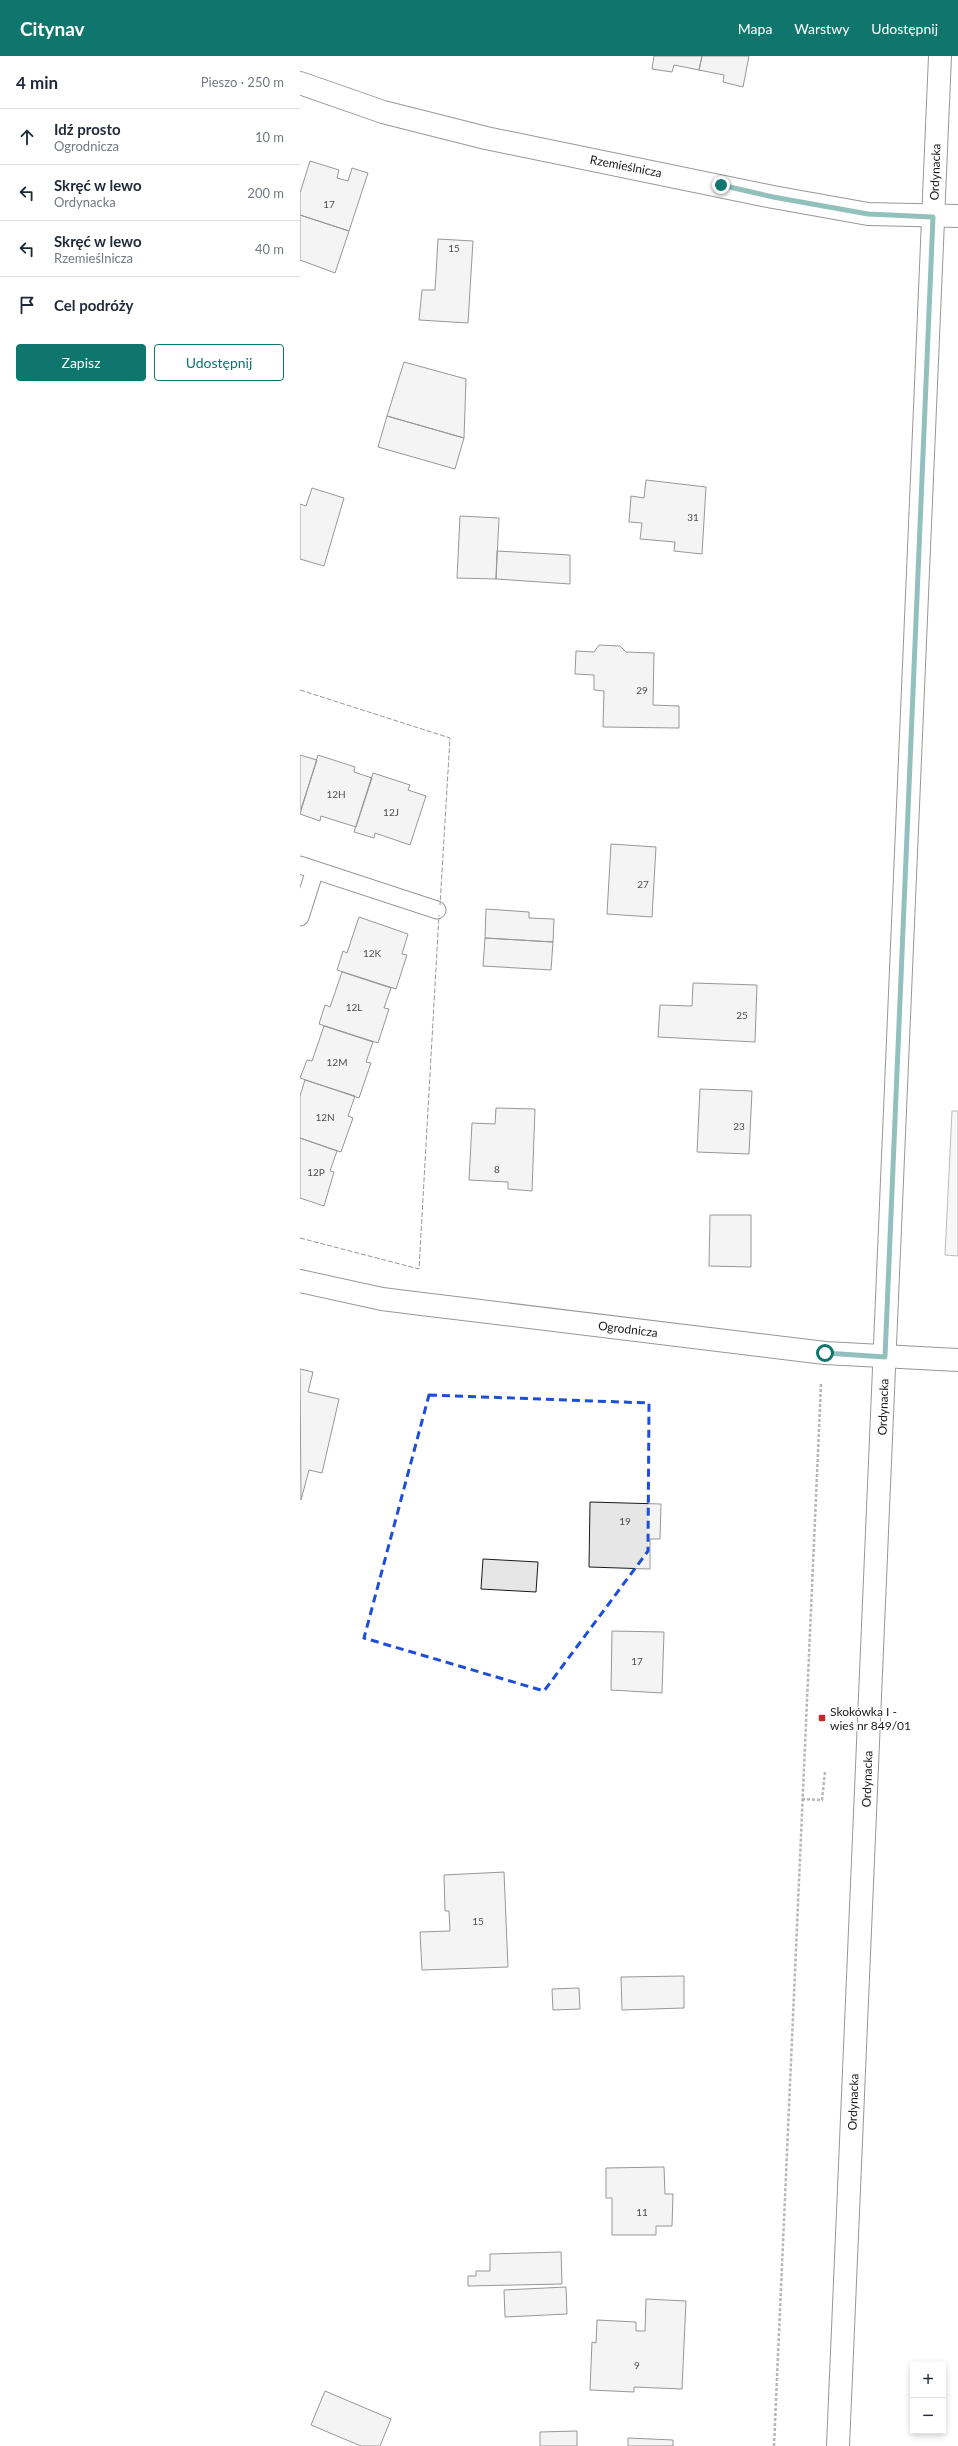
<!DOCTYPE html>
<html lang="pl">
<head>
<meta charset="utf-8">
<style>
	:root { --surface:#fff; --page:#f2f2f3; --text:#1f2937; --muted:#747a83; --line:#e0e1e3; --accent:#0f766e }
	body { margin:0; font-family:Lato,sans-serif; background:var(--page); color:var(--text) }
	.controls { position:absolute; right:12px; bottom:12px; display:grid; overflow:hidden; border-radius:4px; box-shadow:0 2px 6px #0003 }
	.controls button { width:36px; height:36px; display:grid; place-items:center; padding:0; border:0; border-bottom:1px solid var(--line); background:var(--surface); color:var(--text); font:20px sans-serif }
	.stop { position:absolute; width:12px; height:12px; margin:-9px; border:3px solid #0f766e; border-radius:50%; background:#fff }
	.stop.end { background:#0f766e; border-color:#fff; box-shadow:0 1px 4px #0008 }
	.list { margin:0; padding:0; list-style:none }
	h2 { display:flex; justify-content:space-between; align-items:center; height:52px; margin:0; padding:0 16px; font-size:17px }
	h2 small { font-size:13px; font-weight:400; color:var(--muted) }
	.list li { display:grid; grid-template-columns:26px 1fr auto; gap:12px; align-items:center; box-sizing:border-box; height:56px; padding:0 16px; border-top:1px solid var(--line) }
	.list b { display:block; font-size:15px; white-space:nowrap }
	.list p { margin:0; font-size:13px; white-space:nowrap; color:var(--muted) }
	.list em { font-size:13px; font-style:normal; color:var(--muted) }
	.actions { display:flex; gap:8px; padding:12px 16px }
	.actions a { flex:1; padding:9px 0; border:1px solid var(--accent); border-radius:4px; text-align:center; font-size:14px; color:var(--accent) }
	.actions .main { background:var(--accent); color:#fff }
	.icon { flex:none; width:22px; height:22px; fill:none; stroke:currentColor; stroke-width:2; stroke-linecap:round; stroke-linejoin:round }
	.map { position:relative; flex:none; width:658px; height:2390px; overflow:hidden }
	header { display:flex; align-items:center; gap:24px; box-sizing:border-box; height:56px; padding:0 20px; background:var(--accent); color:#fff }
	header strong { font-size:19px }
	nav { display:flex; gap:22px; margin-inline-start:auto; font-size:14px }
	main { display:flex }
	aside { flex:1; background:var(--surface) }
	.map>svg:first-child { display:block }
</style>
</head>
<body>
<header>
<strong>Citynav</strong>
<nav><a>Mapa</a><a>Warstwy</a><a>Udostępnij</a></nav>
</header>
<main>
<aside>
<h2>4 min<small>Pieszo · 250 m</small></h2>
<ul class="list">
<li><svg class="icon" aria-label="ahead" viewBox="0 0 24 24"><path d="M12 20V5M6 11l6-6 6 6"/></svg><div><b>Idź prosto</b><p>Ogrodnicza</p></div><em>10 m</em></li>
<li><svg class="icon" aria-label="left" viewBox="0 0 24 24"><path d="M17 20v-9H6M10 6l-5 5 5 5"/></svg><div><b>Skręć w lewo</b><p>Ordynacka</p></div><em>200 m</em></li>
<li><svg class="icon" aria-label="left" viewBox="0 0 24 24"><path d="M17 20v-9H6M10 6l-5 5 5 5"/></svg><div><b>Skręć w lewo</b><p>Rzemieślnicza</p></div><em>40 m</em></li>
<li><svg class="icon" aria-label="arrive" viewBox="0 0 24 24"><path d="M6 21V4h12l-3 4 3 4H6"/></svg><div><b>Cel podróży</b></div></li>
</ul>
<div class="actions"><a class="main">Zapisz</a><a>Udostępnij</a></div>
</aside>
<div class="map">
<svg width="658" height="2390" viewBox="0 0 658 2390">
	<rect width="100%" height="100%" fill="#fff"/>
	<path fill="#ededed" stroke="#6a6a6a" d="M 652,1055 L 658,1055 L 658,1200 L 645,1199 Z"/>
	<path fill="#e6e6e6" stroke="#1a1a1a" d="M 354,0 L 402,0 L 399,14 L 374,9 L 372,16 L 352,13 Z
		M 402,0 L 449,0 L 443,31 L 423,26 L 424,19 L 399,14 Z
		M 10,105 L 39,114 L 37,122 L 48,125 L 52,112 L 68,117 L 49,175 L 0,159 L 0,137 Z
		M 0,159 L 49,175 L 35,217 L 0,204 Z
		M 138,183 L 173,185 L 168,267 L 119,264 L 122,234 L 135,234 Z
		M 104,306 L 166,323 L 164,382 L 87,360 Z
		M 87,360 L 164,382 L 155,413 L 78,391 Z
		M 346,424 L 406,431 L 402,498 L 374,495 L 375,486 L 340,483 L 342,467 L 329,466 L 331,440 L 344,442 Z
		M 12,432 L 44,442 L 24,510 L 0,503 L 0,448 L 6,450 Z
		M 160,460 L 199,462 L 196,523 L 157,522 Z
		M 197,495 L 270,499 L 270,528 L 196,523 Z
		M 299,589 L 320,590 L 326,596 L 354,597 L 353,649 L 379,650 L 379,672 L 303,671 L 304,635 L 294,634 L 294,619 L 275,618 L 276,595 L 294,596 Z
		M 0,699 L 17,704 L 1,753 L 0,753 Z
		M 18,699 L 55,711 L 54,716 L 72,722 L 56,771 L 21,760 L 20,765 L 0,758 Z
		M 73,717 L 110,729 L 108,734 L 126,740 L 110,789 L 75,777 L 74,782 L 54,776 Z
		M 311,788 L 356,791 L 352,861 L 307,858 Z
		M 186,853 L 229,856 L 229,862 L 254,863 L 253,886 L 185,882 Z
		M 59,861 L 108,878 L 102,898 L 107,899 L 96,933 L 37,914 L 43,895 L 47,897 Z
		M 185,882 L 253,886 L 251,914 L 183,910 Z
		M 42,916 L 91,932 L 84,952 L 89,953 L 78,987 L 19,968 L 25,949 L 30,951 Z
		M 393,927 L 457,929 L 455,986 L 358,981 L 360,949 L 392,950 Z
		M 24,970 L 73,986 L 66,1006 L 71,1007 L 59,1042 L 0,1022 L 7,1004 L 12,1005 Z
		M 5,1024 L 55,1040 L 48,1060 L 53,1062 L 41,1096 L 0,1082 L 0,1040 Z
		M 400,1033 L 452,1035 L 449,1098 L 397,1096 Z
		M 196,1052 L 235,1053 L 232,1135 L 208,1133 L 208,1126 L 169,1124 L 172,1067 L 195,1068 Z
		M 0,1082 L 37,1095 L 30,1115 L 34,1116 L 24,1150 L 0,1142 Z
		M 410,1159 L 451,1159 L 451,1211 L 409,1210 Z
		M 0,1313 L 13,1316 L 8,1336 L 39,1343 L 22,1417 L 9,1414 L 1,1444 Z
		M 290,1446 L 361,1448 L 360,1483 L 350,1483 L 350,1513 L 289,1511 Z
		M 183,1503 L 238,1506 L 236,1536 L 181,1533 Z
		M 312,1575 L 364,1576 L 362,1637 L 311,1634 Z
		M 204,1816 L 208,1911 L 122,1914 L 120,1876 L 150,1875 L 149,1855 L 145,1855 L 144,1819 Z
		M 384,1920 L 384,1952 L 322,1954 L 321,1921 Z
		M 279,1932 L 280,1953 L 253,1954 L 252,1933 Z
		M 364,2111 L 365,2138 L 373,2138 L 372,2170 L 356,2170 L 356,2179 L 312,2179 L 312,2142 L 306,2142 L 306,2112 Z
		M 261,2196 L 262,2228 L 168,2230 L 168,2220 L 176,2220 L 176,2215 L 190,2215 L 190,2198 Z
		M 266,2231 L 267,2258 L 205,2261 L 204,2234 Z
		M 346,2243 L 386,2245 L 382,2333 L 334,2331 L 334,2336 L 290,2334 L 292,2286 L 296,2287 L 297,2264 L 336,2266 L 336,2275 L 345,2275 Z
		M 25,2335 L 91,2363 L 80,2390 L 61,2390 L 11,2369 Z
		M 277,2375 L 277,2390 L 240,2390 L 240,2376 Z
		M 328,2382 L 373,2384 L 373,2390 L 328,2390 Z"/>
	<g fill="none" stroke-linecap="round" stroke-linejoin="round">
		<defs>
			<path id="service" d="M 0,809 L 137,854
				M 0,861 L 15,814"/>
			<path id="minor" d="M 0,27 L 83,56 L 186,82 L 473,141 L 568,158 L 658,160
				M 0,1225 L 82,1243 L 122,1248 L 525,1297 L 658,1304"/>
			<path id="secondary" d="M 538,2390 L 640,0"/>
		</defs>
		<use href="#service" stroke="#1a1a1a" stroke-width="19"/>
		<use href="#minor" stroke="#1a1a1a" stroke-width="24"/>
		<use href="#secondary" stroke="#1a1a1a" stroke-width="24"/>
		<path stroke="#5f5f5f" stroke-width="2.5" stroke-dasharray="3 2" stroke-linecap="butt" d="M 502,1743 L 522,1744 L 525,1716
			M 474,2390 L 521,1328"/>
		<use href="#service" stroke="#fff" stroke-width="17"/>
		<use href="#minor" stroke="#fff" stroke-width="22"/>
		<use href="#secondary" stroke="#fff" stroke-width="22"/>
		<path stroke="#1a1a1a" stroke-width="1" stroke-dasharray="5 2" stroke-linecap="butt" d="M 0,634 L 150,682 L 140,849
			M 0,1182 L 119,1213 L 139,859"/>
	</g>
	<g fill="none" stroke-linecap="round" stroke-linejoin="round">
		<path stroke="#0f766e" stroke-width="5" d="M 421,129 L 473,141 L 568,158 L 633,161 L 585,1301 L 525,1297"/>
	</g>
	<path d="M0 0H658V2390H0ZM 129,1339 L 349,1347 L 348,1495 L 244,1635 L 64,1582 Z" fill="#fff" fill-opacity=".55" fill-rule="evenodd"/>
	<path fill="none" stroke="#1d4ed8" stroke-width="3" stroke-dasharray="8 5" stroke-linejoin="round" d="M 129,1339 L 349,1347 L 348,1495 L 244,1635 L 64,1582 Z"/>
	<rect fill="#c62828" stroke="#fff" stroke-width="1.5" x="518" y="1658" width="8" height="8" rx="2"/>
	<g text-anchor="middle" dominant-baseline="central" stroke-width="3" stroke-linejoin="round" paint-order="stroke">
		<g font-size="10" fill="#4d4d4d">
			<text x="29" y="148">17</text>
			<text x="154" y="192">15</text>
			<text x="393" y="461">31</text>
			<text x="342" y="634">29</text>
			<text x="36" y="738">12H</text>
			<text x="91" y="756">12J</text>
			<text x="343" y="828">27</text>
			<text x="72" y="897">12K</text>
			<text x="54" y="951">12L</text>
			<text x="442" y="959">25</text>
			<text x="37" y="1006">12M</text>
			<text x="25" y="1061">12N</text>
			<text x="439" y="1070">23</text>
			<text x="197" y="1113">8</text>
			<text x="16" y="1116">12P</text>
			<text x="325" y="1465">19</text>
			<text x="337" y="1605">17</text>
			<text x="178" y="1865">15</text>
			<text x="342" y="2156">11</text>
			<text x="337" y="2309">9</text>
		</g>
		<g font-size="12" fill="#1a1a1a" stroke="#fff">
			<text transform="translate(326 110) rotate(11)">Rzemieślnicza</text>
			<text transform="translate(635 116) rotate(-88)">Ordynacka</text>
			<text transform="translate(328 1273) rotate(7)">Ogrodnicza</text>
			<text transform="translate(583 1351) rotate(-88)">Ordynacka</text>
			<text transform="translate(567 1723) rotate(-88)">Ordynacka</text>
			<text transform="translate(553 2046) rotate(-88)">Ordynacka</text>
		</g>
		<g font-size="12" fill="#1a1a1a" stroke="#fff" text-anchor="start">
			<text x="530" y="1655">Skokówka I -<tspan x="530" dy="14">wieś nr 849/01</tspan></text>
		</g>
	</g>
</svg>
<div class="controls">
<button>+</button>
<button>−</button>
</div>
<div class="stop" style="left:525px;top:1297px"></div>
<div class="stop end" style="left:421px;top:129px"></div>
</div>
</main>
</body>
</html>
